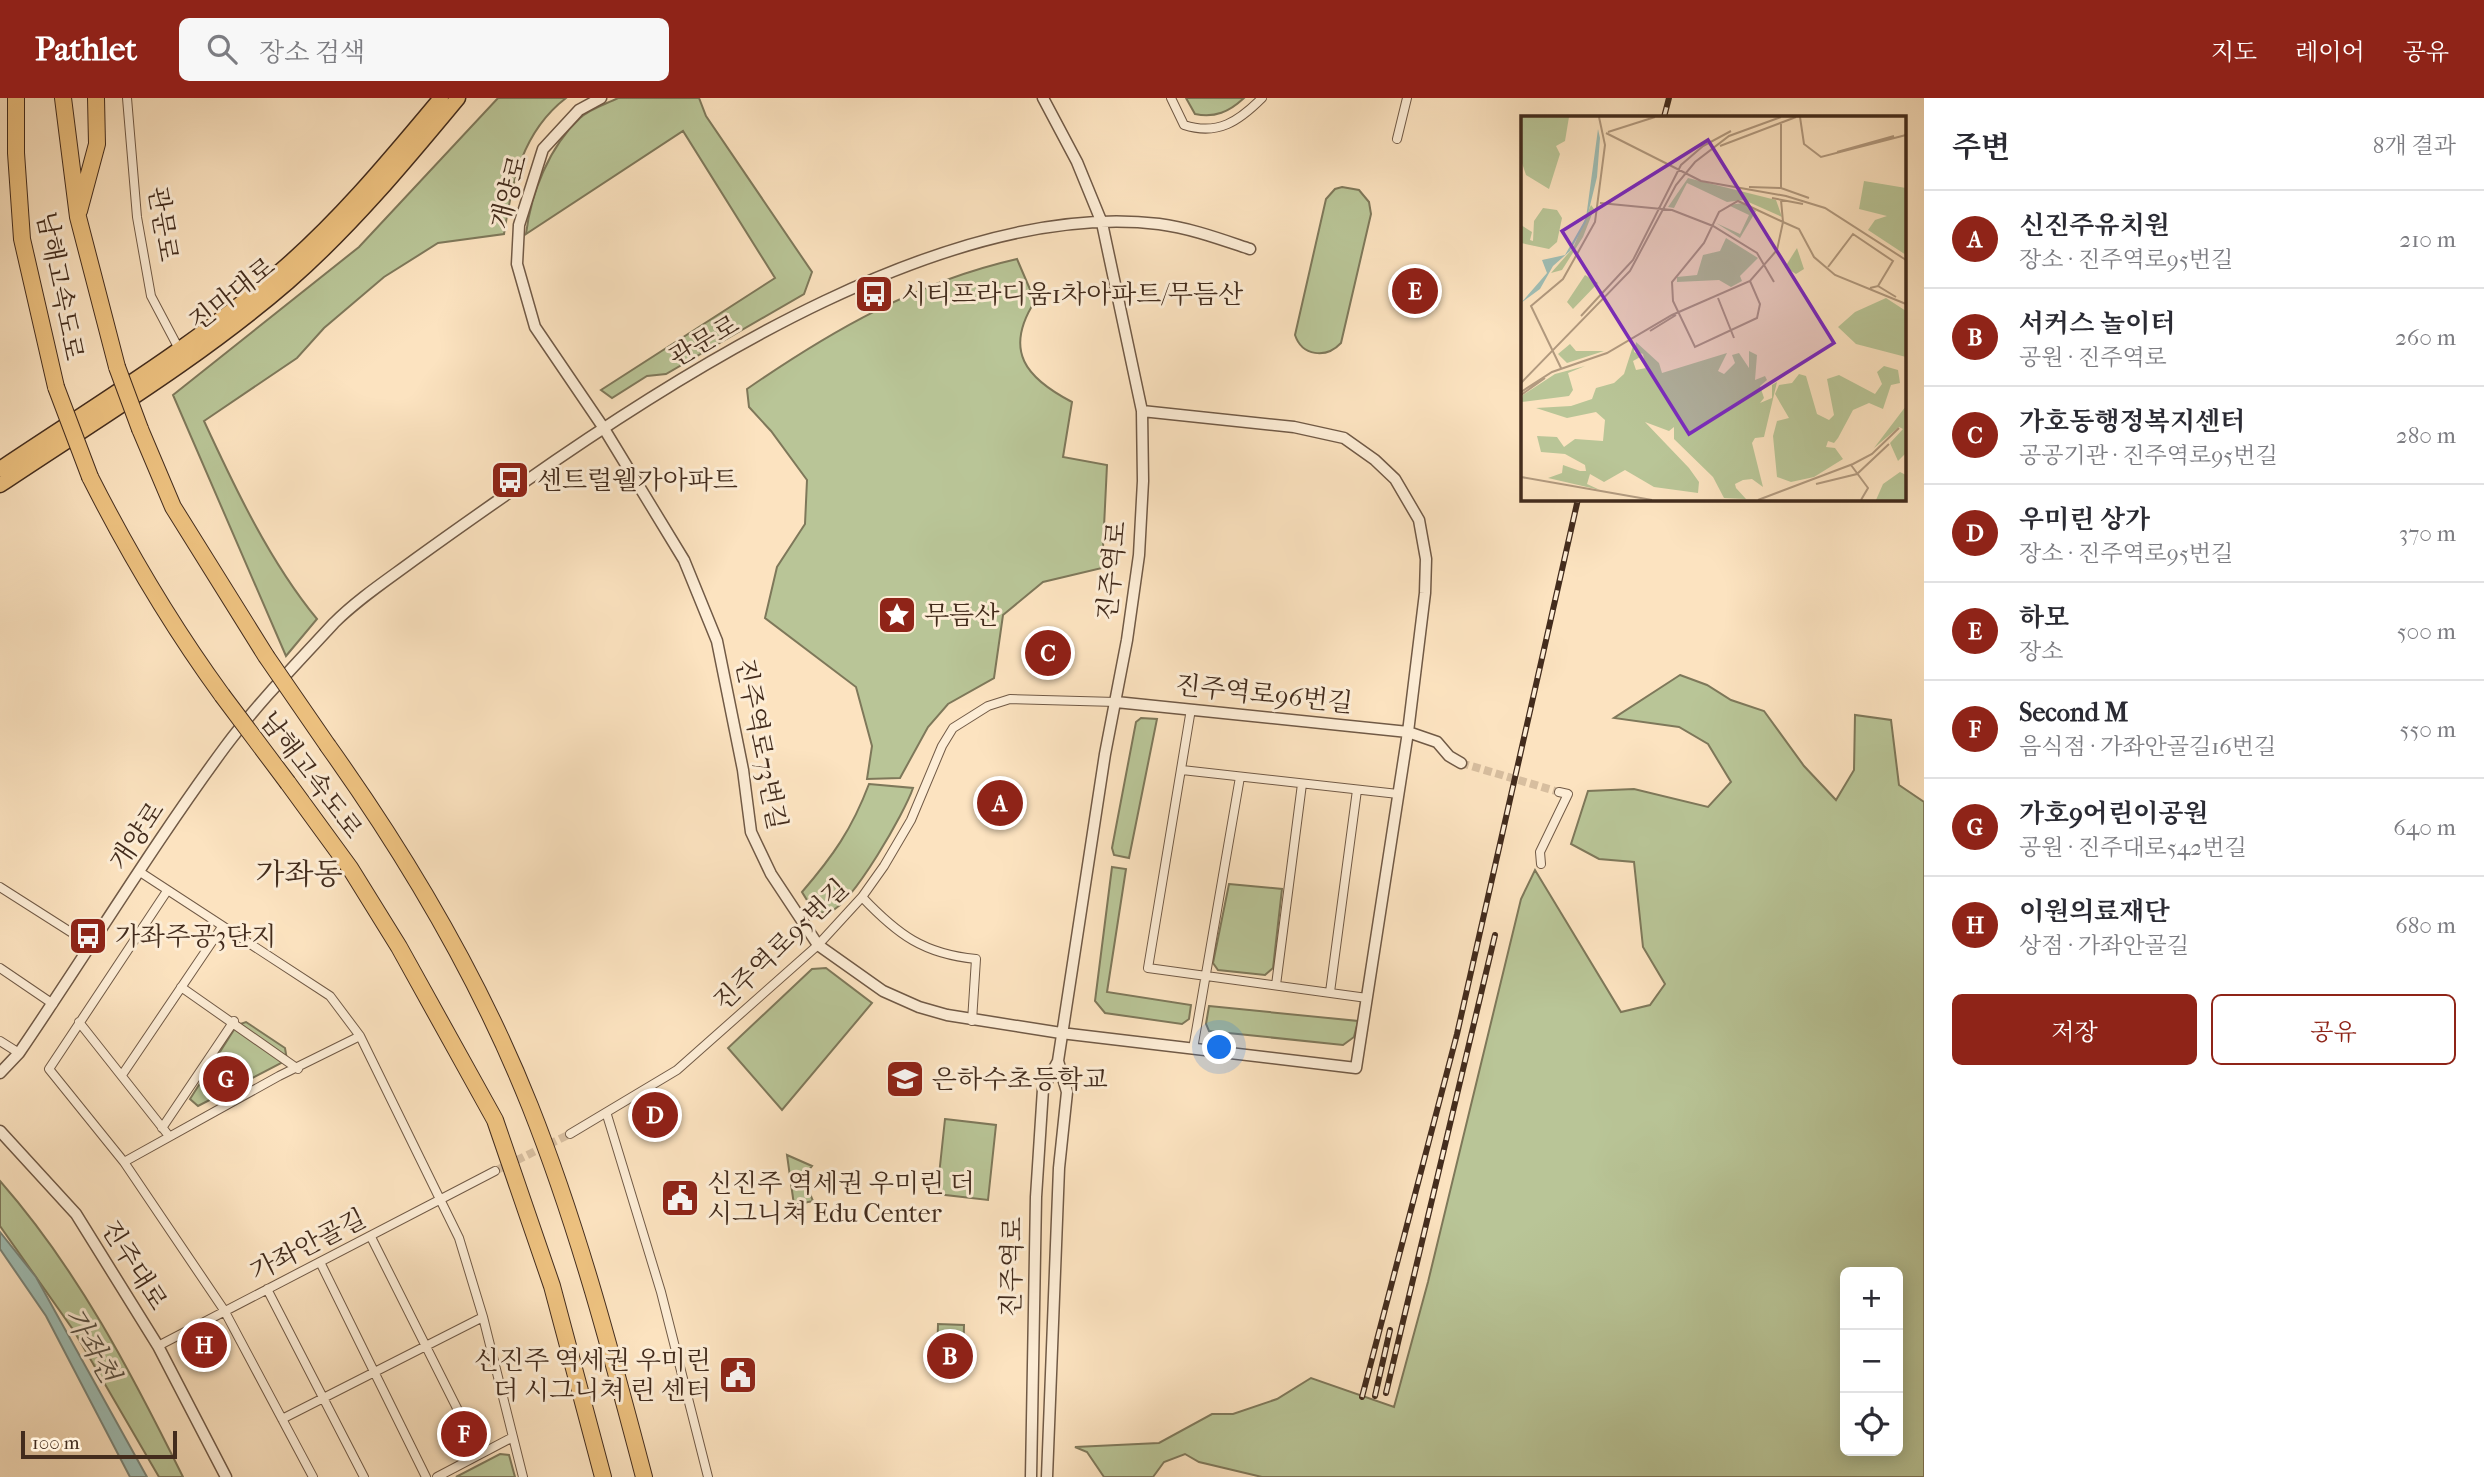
<!DOCTYPE html>
<html lang="ko">
<head>
<meta charset="utf-8">
<style>
	:root { --surface:#fff; --page:#f7f7f7; --text:#2b2b33; --muted:#7c7c81; --line:#e1e1e2; --accent:#8f2418 }
	body { margin:0; font-family:"IM FELL French Canon","Noto Serif KR",serif; background:var(--page); color:var(--text) }
	.controls { position:absolute; right:21px; bottom:21px; display:grid; overflow:hidden; border-radius:10px; box-shadow:0 4px 18px #0003 }
	.controls button { width:63px; height:63px; display:grid; place-items:center; padding:0; border:0; border-bottom:2px solid var(--line); background:var(--surface); color:var(--text); font:35px sans-serif }
	.scale { position:absolute; left:21px; bottom:18px; width:156px; box-sizing:border-box; padding-left:7px; border:4px solid #432c1d; border-top:0; font-size:19px; line-height:24px; white-space:nowrap; color:#432c1d; -webkit-text-stroke:5px #fdedd6; paint-order:stroke }
	.you { position:absolute; left:1220px; top:950px; width:24px; height:24px; margin:-18px; border:5px solid #fff; border-radius:50%; background:#1a73e8; box-shadow:0 0 0 10px #1a73e833 }
	.badge { display:grid; place-items:center; width:46px; height:46px; border-radius:50%; background:var(--accent); color:#fff; font-size:23px; font-weight:700 }
	.pin { position:absolute; translate:-50% -50%; border:4px solid #fff; box-shadow:0 2px 7px #0006 }
	.list { margin:0; padding:0; list-style:none }
	h2 { display:flex; justify-content:space-between; align-items:center; height:91px; margin:0; padding:0 28px; font-size:30px }
	h2 small { font-size:23px; font-weight:400; color:var(--muted) }
	.list li { display:grid; grid-template-columns:46px 1fr auto; gap:21px; align-items:center; box-sizing:border-box; height:98px; padding:0 28px; border-top:2px solid var(--line) }
	.list b { display:block; font-size:26px; white-space:nowrap }
	.list p { margin:0; font-size:23px; white-space:nowrap; color:var(--muted) }
	.list em { font-size:23px; font-style:normal; color:var(--muted) }
	.actions { display:flex; gap:14px; padding:21px 28px }
	.actions a { flex:1; padding:16px 0; border:2px solid var(--accent); border-radius:10px; text-align:center; font-size:24px; color:var(--accent) }
	.actions .main { background:var(--accent); color:#fff }
	.icon { flex:none; width:38px; height:38px; fill:none; stroke:currentColor; stroke-width:2; stroke-linecap:round; stroke-linejoin:round }
	.map { position:relative; flex:none; width:1924px; height:1379px; overflow:hidden }
	header { display:flex; align-items:center; gap:42px; box-sizing:border-box; height:98px; padding:0 35px; background:var(--accent); color:#fff }
	header strong { font-size:33px }
	nav { display:flex; gap:38px; margin-inline-start:auto; font-size:24px }
	.search { width:490px; height:63px; background:var(--page); display:flex; align-items:center; gap:18px; box-sizing:border-box; padding:0 24px; border-radius:10px; color:var(--muted); font-size:26px }
	main { display:flex }
	aside { flex:1; background:var(--surface) }
	.map>svg:first-child { display:block }
</style>
</head>
<body>
<header>
<strong>Pathlet</strong>
<div class="search"><svg class="icon" aria-label="search" viewBox="0 0 24 24"><circle cx="10" cy="10" r="6"/><path d="M15 15l6 6"/></svg>장소 검색</div>
<nav><a>지도</a><a>레이어</a><a>공유</a></nav>
</header>
<main>
<div class="map">
<svg width="1924" height="1379" viewBox="0 0 1924 1379">
	<rect width="100%" height="100%" fill="#fce3c0"/>
	<filter id="stains"><feTurbulence type="fractalNoise" baseFrequency=".00286" numOctaves="4"/><feColorMatrix values="0 0 0 0 .2 0 0 0 0 .09 0 0 0 0 .02 0 0 0 .5 -.17"/></filter>
	<radialGradient id="worn" r=".72"><stop offset=".6" stop-color="#630" stop-opacity="0"/><stop offset="1" stop-color="#630" stop-opacity=".3"/></radialGradient>
	<path fill="#b9c597" stroke="#7e785a" stroke-width="2" fill-rule="evenodd" d="M 498,0 L 566,0 C 522,34 512,84 504,136 L 438,145 L 384,179 L 324,230 L 297,260 L 204,323 C 235,390 270,464 317,521 L 286,558 L 173,297 L 359,149 Z
		M 618,0 L 699,0 L 706,18 L 812,174 L 804,196 L 666,276 L 647,278 L 612,300 L 601,292 L 775,180 L 683,33 L 526,136 C 531,95 549,49 580,20 C 589,11 606,6 618,0 Z
		M 1186,0 L 1244,0 C 1229,14 1215,20 1195,16 Z
		M 1342,89 L 1359,92 L 1369,104 L 1371,116 L 1341,245 C 1326,261 1302,258 1295,237 L 1326,101 L 1335,91 Z
		M 1017,161 L 1035,203 C 1003,253 1026,280 1072,304 L 1063,359 L 1107,367 L 1102,470 L 1043,484 L 1003,517 L 994,580 L 948,606 L 928,629 L 900,680 L 867,681 L 872,648 L 856,589 L 765,520 L 777,469 L 805,426 L 807,382 L 771,333 L 749,309 L 747,291 C 831,233 916,184 1017,161 Z
		M 1680,577 L 1707,587 L 1731,602 L 1764,613 L 1804,668 L 1836,702 L 1854,672 L 1855,617 L 1891,622 L 1899,687 L 1924,704 L 1924,1379 L 1262,1379 L 1199,1364 L 1185,1356 L 1164,1364 L 1153,1379 L 1104,1379 L 1087,1354 L 1075,1349 L 1159,1345 L 1212,1316 L 1233,1316 L 1277,1301 L 1311,1280 L 1394,1309 L 1428,1184 L 1521,801 L 1535,772 L 1621,914 L 1650,907 L 1665,886 L 1643,849 L 1634,764 L 1599,761 L 1571,746 L 1588,693 L 1634,691 L 1708,709 L 1731,684 L 1708,646 L 1679,629 L 1614,620 ZM 1845,1174 L 1898,1174 L 1898,1353 L 1845,1353 Z
		M 1141,620 L 1157,621 L 1129,760 L 1114,757 L 1112,750 L 1136,624 Z
		M 869,686 L 913,690 C 905,714 853,805 831,813 C 826,815 819,814 815,815 L 802,794 C 833,758 852,731 869,686 Z
		M 1112,769 L 1126,771 L 1107,894 L 1191,907 L 1189,921 L 1182,926 L 1105,915 L 1095,903 Z
		M 1229,786 L 1282,791 L 1273,870 L 1265,877 L 1218,872 L 1213,865 Z
		M 826,870 L 872,905 L 782,1012 L 728,950 L 812,871 Z
		M 1209,908 L 1358,923 L 1354,939 L 1343,947 L 1209,933 L 1206,926 Z
		M 246,924 L 285,950 L 287,962 L 198,1008 L 190,1001 L 237,927 Z
		M 945,1021 L 996,1027 L 988,1102 L 937,1096 Z
		M 787,1057 L 812,1068 L 803,1079 L 813,1103 L 794,1107 Z
		M 0,1083 C 78,1172 131,1274 183,1379 L 159,1379 L 74,1233 L 0,1128 Z
		M 938,1226 L 964,1227 L 963,1269 L 937,1268 Z
		M 500,1356 L 509,1357 L 515,1379 L 456,1379 Z"/>
	<path fill="#9fbeb5" stroke="#7a8478" stroke-width="2" d="M 0,1134 L 36,1179 L 147,1379 L 130,1379 L 46,1218 L 0,1151 Z"/>
	<g fill="none" stroke-linecap="round" stroke-linejoin="round">
		<path stroke="#d7be9f" stroke-width="8" stroke-dasharray="8 4" stroke-linecap="butt" d="M 1461,665 L 1559,694
			M 495,1073 L 570,1036"/>
		<defs>
			<path id="minor" d="M 127,0 L 137,119 L 151,198 L 179,251
				M 1171,0 L 1184,27 C 1218,38 1239,23 1262,0
				M 1397,41 L 1407,0
				M 1191,611 L 1148,870 L 1367,900
				M 1182,672 L 1398,696
				M 1541,766 L 1540,754 L 1568,696 L 1559,694
				M 140,774 L 330,898 L 360,938 L 459,1140 L 483,1219 L 523,1379
				M 0,789 L 91,847
				M 167,793 L 49,971 L 124,1064 L 224,1212 L 313,1379
				M 862,799 C 898,837 924,856 976,861 L 972,923
				M 0,870 L 53,906
				M 1276,887 L 1302,686
				M 181,889 L 298,971
				M 1330,894 L 1357,692
				M 79,924 L 169,1038
				M 0,943 L 19,955
				M 1193,951 L 1240,679
				M 122,977 L 222,829
				M 607,1017 L 661,1194 L 708,1379
				M 162,1030 L 234,923
				M 570,1036 L 677,972 L 818,847 L 862,799 L 884,768 L 911,722 L 942,648 L 953,630 L 988,608 L 1010,601 L 1116,604
				M 124,1064 L 279,978 L 360,938
				M 371,1139 L 480,1356
				M 320,1164 L 426,1379
				M 267,1191 L 364,1379
				M 158,1248 L 495,1073
				M 282,1321 L 483,1219
				M 437,1379 L 513,1339"/>
			<path id="tertiary" d="M 601,0 L 579,12 L 543,51 L 519,127 L 517,166 L 535,229 L 603,329 L 684,462 L 717,543 L 743,672 L 751,734 L 771,776 L 818,847 L 883,893 L 919,909 L 947,917 L 1061,935 L 1356,970 L 1408,634 L 1425,495 L 1426,461 L 1419,422 L 1395,381 L 1375,362 L 1344,340 L 1294,329 L 1142,313
				M 1043,0 L 1077,64 L 1102,125 L 1142,313 L 1143,383 L 1139,457 L 1127,542 L 1105,656 L 1058,963 L 1067,994 L 1059,1070 L 1047,1379
				M 1116,604 L 1408,634 L 1437,644 L 1449,658 L 1461,665
				M 0,975 L 19,955 C 88,854 152,748 225,649 C 258,605 297,565 334,525 C 358,501 387,482 414,462 C 450,436 487,410 523,385 C 687,270 952,101 1159,126 C 1190,130 1220,141 1250,151
				M 0,1033 L 76,1116 L 158,1248 L 226,1379
				M 1031,1379 L 1036,1099 L 1043,991 L 1058,963"/>
			<path id="trunk" d="M 0,371 C 94,308 192,249 278,175 C 339,123 390,61 441,0
				M 0,387 C 97,322 199,261 288,184 C 351,129 405,64 458,0"/>
			<path id="motorway" d="M 16,0 L 16,55 L 22,141 L 56,289
				M 63,0 L 78,119 L 117,269
				M 79,113 L 97,46 L 96,0
				M 140,331 L 173,409 L 266,558
				M 90,379 C 129,456 171,527 222,597
				M 328,648 C 408,760 479,880 530,1008 C 578,1129 611,1254 644,1379
				M 288,685 L 350,770 L 399,849 L 495,1022 L 552,1188 L 603,1379"/>
		</defs>
		<use href="#minor" stroke="#715a46" stroke-width="10"/>
		<use href="#tertiary" stroke="#715a46" stroke-width="13"/>
		<use href="#trunk" stroke="#432c1d" stroke-width="17"/>
		<use href="#motorway" stroke="#432c1d" stroke-width="18"/>
		<use href="#minor" stroke="#fdedd6" stroke-width="8"/>
		<use href="#tertiary" stroke="#fdedd6" stroke-width="10"/>
		<use href="#trunk" stroke="#eec280" stroke-width="14"/>
		<use href="#motorway" stroke="#eec280" stroke-width="16"/>
		<defs>
			<path id="rail" d="M 1664,19 L 1669,0
				M 1386,1295 L 1495,837
				M 1375,1298 L 1390,1232
				M 1362,1299 L 1457,936 L 1578,401"/>
		</defs>
		<use href="#rail" stroke="#432c1d" stroke-width="6"/>
		<use href="#rail" stroke="#fdedd6" stroke-width="3.5" stroke-dasharray="10" stroke-linecap="butt"/>
		<defs>
			<path id="motorway-bridge" d="M 117,269 L 140,331
				M 56,289 L 90,379
				M 266,558 L 328,648
				M 222,597 L 288,685"/>
		</defs>
		<use href="#motorway-bridge" stroke="#432c1d" stroke-width="18" stroke-linecap="butt"/>
		<use href="#motorway-bridge" stroke="#eec280" stroke-width="16"/>
	</g>
	<defs>
		<symbol id="bus-square" viewBox="-11 -11 22 22"><rect x="-9" y="-9" width="18" height="18" rx="4" fill="#8f2418" stroke="#fdedd6"/><path d="M-5-6H5V4H4V6H2V4H-2V6H-4V4H-5ZM-3.5-4V0h7V-4ZM-3.5 1.2v1.5H-2V1.2ZM2 1.2v1.5H3.5V1.2Z" fill="#fff"/></symbol>
		<symbol id="sight-square" viewBox="-11 -11 22 22"><rect x="-9" y="-9" width="18" height="18" rx="4" fill="#8f2418" stroke="#fdedd6"/><path d="M0-6L1.8-2.2L6-1.7L2.9 1.2L3.7 5.4L0 3.3L-3.7 5.4L-2.9 1.2L-6-1.7L-1.8-2.2Z" fill="#fff"/></symbol>
		<symbol id="school-square" viewBox="-11 -11 22 22"><rect x="-9" y="-9" width="18" height="18" rx="4" fill="#8f2418" stroke="#fdedd6"/><path d="M0-5L7-2L0 1L-7-2ZM-4 1L0 2.5L4 1V4Q0 6-4 4Z" fill="#fff"/></symbol>
		<symbol id="civic-square" viewBox="-11 -11 22 22"><rect x="-9" y="-9" width="18" height="18" rx="4" fill="#8f2418" stroke="#fdedd6"/><path d="M-.6-6.5H3V-4.5H.6V-3L4-1V1h2V6H-6V1h2V-1L-.6-3ZM-1.2 2.5V6h2.4V2.5Z" fill="#fff"/></symbol>
	</defs>
	<g fill-rule="evenodd">
		<use href="#bus-square" x="852" y="174" width="44" height="44"/>
		<use href="#bus-square" x="488" y="360" width="44" height="44"/>
		<use href="#sight-square" x="875" y="495" width="44" height="44"/>
		<use href="#bus-square" x="66" y="816" width="44" height="44"/>
		<use href="#school-square" x="883" y="959" width="44" height="44"/>
		<use href="#civic-square" x="658" y="1078" width="44" height="44"/>
		<use href="#civic-square" x="716" y="1255" width="44" height="44"/>
	</g>
	<g text-anchor="middle" dominant-baseline="central" stroke-width="6" stroke-linejoin="round" paint-order="stroke">
		<g font-size="26" fill="#432c1d" stroke="#fdedd6">
			<text transform="translate(509 94) rotate(-75)">개양로</text>
			<text transform="translate(163 126) rotate(81)">관문로</text>
			<text transform="translate(60 188) rotate(79)">남해고속도로</text>
			<text transform="translate(232 196) rotate(-38)">진마대로</text>
			<text transform="translate(704 243) rotate(-30)">관문로</text>
			<text transform="translate(1112 473) rotate(-84)">진주역로</text>
			<text transform="translate(1264 596) rotate(6)">진주역로96번길</text>
			<text transform="translate(761 646) rotate(79)">진주역로73번길</text>
			<text transform="translate(311 677) rotate(53)">남해고속도로</text>
			<text transform="translate(137 738) rotate(-56)">개양로</text>
			<text transform="translate(781 847) rotate(-44)">진주역로95번길</text>
			<text transform="translate(308 1147) rotate(-27)">가좌안골길</text>
			<text transform="translate(134 1167) rotate(58)">진주대로</text>
			<text transform="translate(1012 1169) rotate(-89)">진주역로</text>
		</g>
		<g font-size="26" fill="#432c1d" stroke="#fdedd6" text-anchor="start">
			<text x="901" y="196">시티프라디움1차아파트/무듬산</text>
			<text x="537" y="382">센트럴웰가아파트</text>
			<text x="924" y="517">무듬산</text>
			<text x="115" y="838">가좌주공3단지</text>
			<text x="932" y="981">은하수초등학교</text>
			<text x="707" y="1085">신진주 역세권 우미린 더<tspan x="707" dy="30">시그니쳐 Edu Center</tspan></text>
			<text x="711" y="1262" text-anchor="end">신진주 역세권 우미린<tspan x="711" dy="30">더 시그니쳐 린 센터</tspan></text>
		</g>
		<g font-size="28" font-style="italic" fill="#5a5043" stroke="#fdedd6">
			<text transform="translate(92 1247) rotate(60)">가좌천</text>
		</g>
		<g font-size="30" fill="#432c1d" stroke="#fdedd6">
			<text x="299" y="776">가좌동</text>
		</g>
	</g>
	<g transform="translate(1521 18)">
		<rect width="385" height="385" fill="#fce3c0"/>
		<path d="M 0,1 L 48,1 L 44,25 L 35,30 L 39,38 L 28,73 L 5,59 L 0,44 ZM 167,62 L 255,84 L 261,101 L 223,84 L 206,86 L 166,67 L 153,92 L 147,91 ZM 343,65 L 385,72 L 385,139 L 347,114 L 354,104 L 366,100 L 338,93 ZM 223,87 L 235,95 L 219,122 L 195,107 L 219,118 L 228,99 L 207,89 ZM 70,89 L 73,93 L 62,121 L 41,154 L 30,157 L 52,132 ZM 22,92 L 36,94 L 41,102 L 36,126 L 28,133 L 0,127 L 0,109 L 11,116 L 9,124 L 12,125 L 13,105 ZM 205,122 L 237,142 L 219,160 L 221,165 L 210,171 L 198,164 L 156,166 L 156,161 L 176,159 L 182,139 L 199,135 ZM 276,132 L 283,153 L 275,158 L 264,151 ZM 64,159 L 77,167 L 52,193 L 46,186 ZM 365,182 L 385,195 L 385,241 L 335,228 L 317,211 L 334,196 ZM 115,226 L 138,247 L 141,257 L 206,237 L 197,255 L 203,258 L 214,247 L 211,239 L 218,237 L 228,252 L 228,235 L 236,239 L 234,264 L 244,260 L 246,264 L 239,270 L 243,282 L 239,287 L 251,282 L 251,269 L 256,266 L 243,321 L 234,322 L 231,327 L 242,371 L 231,363 L 222,364 L 214,368 L 215,372 L 225,383 L 203,382 L 192,361 L 153,323 L 153,311 L 148,315 L 124,306 L 168,352 L 178,366 L 177,377 L 133,371 L 104,354 L 83,366 L 69,358 L 66,368 L 79,374 L 27,362 L 41,357 L 42,349 L 59,355 L 65,355 L 64,349 L 44,338 L 20,336 L 16,320 L 36,321 L 43,331 L 54,323 L 82,325 L 84,304 L 75,296 L 46,302 L 15,292 L 50,290 L 71,283 L 75,272 L 93,267 L 103,258 L 113,227 L 113,236 L 121,240 L 112,245 L 115,254 L 125,252 L 122,238 L 114,235 ZM 49,228 L 55,235 L 83,235 L 46,247 L 37,238 ZM 64,250 L 47,257 L 52,274 L 48,280 L 0,286 L 2,279 L 34,258 ZM 363,250 L 377,254 L 379,267 L 370,269 L 362,293 L 348,287 L 332,294 L 317,322 L 313,327 L 307,325 L 305,331 L 314,332 L 322,343 L 293,361 L 270,366 L 256,361 L 252,320 L 256,305 L 268,302 L 254,278 L 258,269 L 271,267 L 278,258 L 285,260 L 296,298 L 308,304 L 313,299 L 306,263 L 318,259 L 354,278 L 361,268 L 356,256 ZM 385,290 L 385,337 L 377,345 L 369,327 L 382,313 L 378,311 L 353,332 ZM 379,356 L 385,359 L 385,384 L 355,384 L 362,368 Z" fill="#b9c597"/>
		<path d="M 77,13 L 79,22 L 76,61 L 65,106 L 49,135 L 32,150 L 19,173 L 0,187 L 26,157 L 21,144 L 44,139 L 65,102 Z" fill="#9fbeb5"/>
		<path fill="none" stroke="#b29a7f" stroke-width="2" d="M 279,1 L 283,28 L 300,41 L 385,19M 87,16 L 134,1M 85,17 L 180,65 L 265,80 L 304,92 L 385,144M 199,30 L 275,1M 316,36 L 373,20M 228,71 L 260,72 L 288,82M 260,73 L 260,8M 251,82 L 282,88M 79,87 L 151,94 L 192,110 L 236,137 L 253,166M 262,106 L 278,113 L 293,141 L 314,159 L 385,188M 307,151 L 332,118 L 372,145 L 357,170M 229,165 L 239,188 L 236,202 L 174,231 L 152,185 L 151,166 L 183,127 L 198,96 L 217,85 L 262,106M 349,172 L 357,170 L 375,181M 197,182 L 213,222M 60,200 L 112,144 L 160,49 L 182,30 L 210,15M 129,215 L 155,199M 40,252 L 10,190 L 42,163 L 74,106 L 84,29 L 78,1M 0,267 L 109,155 L 155,69 L 174,46 L 208,20 L 260,1M 0,276 L 31,256 L 86,237 L 151,199 L 229,165 L 256,134 L 262,106 L 260,84M 0,279 L 24,262M 330,349 L 347,372 L 340,384M 0,361 L 131,384M 295,368 L 336,358 L 368,328M 237,384 L 332,348 L 351,338 L 378,312"/>
		<path fill="#7b2cbf" fill-opacity="0.15" stroke="#7b2cbf" stroke-width="3.5" d="M 187,24 L 313,227 L 168,318 L 41,115 Z"/>
		<rect width="385" height="385" fill="none" stroke="#432c1d" stroke-width="3.5"/>
	</g>
	<rect width="100%" height="100%" filter="url(#stains)"/>
	<rect width="100%" height="100%" fill="url(#worn)"/>
</svg>
<div class="controls">
<button>+</button>
<button>−</button>
<button><svg class="icon" aria-label="locate" viewBox="0 0 24 24"><circle cx="12" cy="12" r="6"/><path d="M12 2v4M12 18v4M2 12h4M18 12h4"/></svg></button>
</div>
<div class="scale">100 m</div>
<div class="you"></div>
<div class="pin badge" style="left:1000px;top:705px">A</div>
<div class="pin badge" style="left:950px;top:1258px">B</div>
<div class="pin badge" style="left:1048px;top:555px">C</div>
<div class="pin badge" style="left:655px;top:1017px">D</div>
<div class="pin badge" style="left:1415px;top:193px">E</div>
<div class="pin badge" style="left:464px;top:1336px">F</div>
<div class="pin badge" style="left:226px;top:981px">G</div>
<div class="pin badge" style="left:204px;top:1247px">H</div>
</div>
<aside>
<h2>주변<small>8개 결과</small></h2>
<ul class="list">
<li><span class="badge">A</span><div><b>신진주유치원</b><p>장소 · 진주역로95번길</p></div><em>210 m</em></li>
<li><span class="badge">B</span><div><b>서커스 놀이터</b><p>공원 · 진주역로</p></div><em>260 m</em></li>
<li><span class="badge">C</span><div><b>가호동행정복지센터</b><p>공공기관 · 진주역로95번길</p></div><em>280 m</em></li>
<li><span class="badge">D</span><div><b>우미린 상가</b><p>장소 · 진주역로95번길</p></div><em>370 m</em></li>
<li><span class="badge">E</span><div><b>하모</b><p>장소</p></div><em>500 m</em></li>
<li><span class="badge">F</span><div><b>Second M</b><p>음식점 · 가좌안골길16번길</p></div><em>550 m</em></li>
<li><span class="badge">G</span><div><b>가호9어린이공원</b><p>공원 · 진주대로542번길</p></div><em>640 m</em></li>
<li><span class="badge">H</span><div><b>이원의료재단</b><p>상점 · 가좌안골길</p></div><em>680 m</em></li>
</ul>
<div class="actions"><a class="main">저장</a><a>공유</a></div>
</aside>
</main>
</body>
</html>
